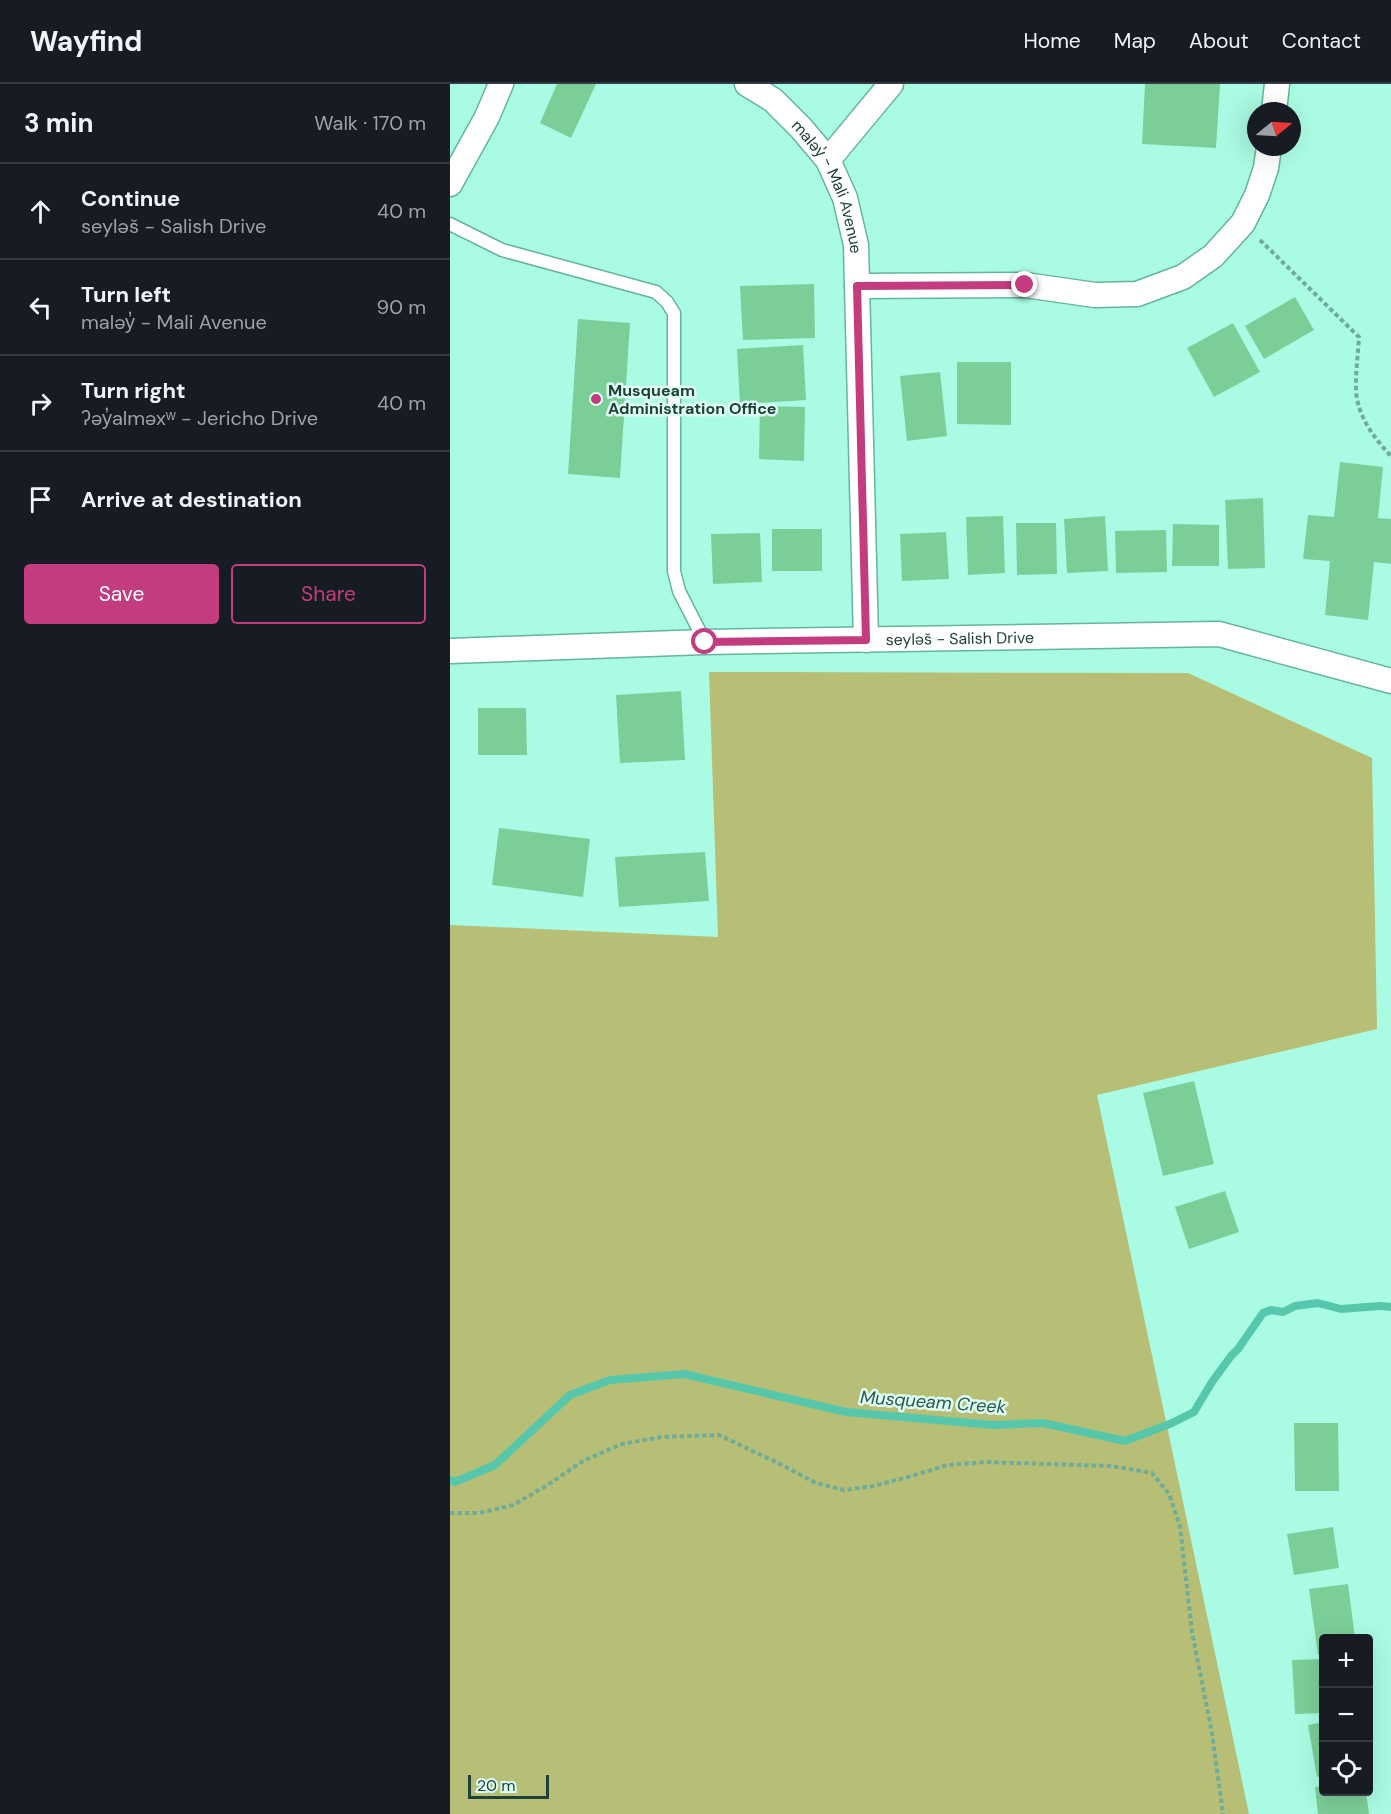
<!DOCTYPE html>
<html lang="en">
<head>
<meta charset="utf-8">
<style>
	:root { --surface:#171b24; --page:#20242c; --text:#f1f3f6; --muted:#9ea1a6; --line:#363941; --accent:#c33d7e }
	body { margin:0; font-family:"DM Sans",sans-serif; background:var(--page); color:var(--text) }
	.controls { position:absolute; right:18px; bottom:18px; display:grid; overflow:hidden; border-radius:6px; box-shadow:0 6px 24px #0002 }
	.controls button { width:54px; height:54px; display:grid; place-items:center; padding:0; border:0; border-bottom:2px solid var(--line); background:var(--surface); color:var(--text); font:30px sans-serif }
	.compass { position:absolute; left:797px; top:18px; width:54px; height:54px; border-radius:50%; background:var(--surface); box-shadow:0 6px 24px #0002; rotate:72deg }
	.scale { position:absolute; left:18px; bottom:15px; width:81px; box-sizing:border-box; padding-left:6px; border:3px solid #1f4138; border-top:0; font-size:16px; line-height:21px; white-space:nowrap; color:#1f4138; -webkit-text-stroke:4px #defdf3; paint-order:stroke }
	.stop { position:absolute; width:18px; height:18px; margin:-14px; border:4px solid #c33d7e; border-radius:50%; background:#fff }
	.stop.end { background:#c33d7e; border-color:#fff; box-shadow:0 2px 6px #0008 }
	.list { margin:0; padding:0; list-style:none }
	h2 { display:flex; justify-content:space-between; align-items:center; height:78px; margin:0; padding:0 24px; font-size:26px }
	h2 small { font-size:20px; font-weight:400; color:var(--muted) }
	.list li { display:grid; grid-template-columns:39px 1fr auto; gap:18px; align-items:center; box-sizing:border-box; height:96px; padding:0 24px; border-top:2px solid var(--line) }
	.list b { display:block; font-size:22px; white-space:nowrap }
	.list p { margin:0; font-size:20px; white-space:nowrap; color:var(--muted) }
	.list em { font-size:20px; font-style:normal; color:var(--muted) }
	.actions { display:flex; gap:12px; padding:18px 24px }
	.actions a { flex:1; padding:14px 0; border:2px solid var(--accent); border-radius:6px; text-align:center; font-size:21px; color:var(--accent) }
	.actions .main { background:var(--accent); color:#fff }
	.icon { flex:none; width:33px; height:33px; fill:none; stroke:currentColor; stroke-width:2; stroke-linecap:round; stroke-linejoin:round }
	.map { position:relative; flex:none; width:941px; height:1730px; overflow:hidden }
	header { display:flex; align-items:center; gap:36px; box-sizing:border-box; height:84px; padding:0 30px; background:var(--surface); border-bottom:2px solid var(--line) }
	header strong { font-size:28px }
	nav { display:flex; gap:33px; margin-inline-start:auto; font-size:21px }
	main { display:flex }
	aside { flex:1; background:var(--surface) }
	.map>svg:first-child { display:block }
</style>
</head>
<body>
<header>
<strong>Wayfind</strong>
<nav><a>Home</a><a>Map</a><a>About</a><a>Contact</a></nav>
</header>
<main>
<aside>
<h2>3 min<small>Walk · 170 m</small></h2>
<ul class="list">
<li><svg class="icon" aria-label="ahead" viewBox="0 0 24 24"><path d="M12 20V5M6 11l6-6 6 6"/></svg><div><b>Continue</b><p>seyləš - Salish Drive</p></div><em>40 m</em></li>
<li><svg class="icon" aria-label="left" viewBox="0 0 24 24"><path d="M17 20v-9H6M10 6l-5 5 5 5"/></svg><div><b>Turn left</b><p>maləy̓ - Mali Avenue</p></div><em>90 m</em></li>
<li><svg class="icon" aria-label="right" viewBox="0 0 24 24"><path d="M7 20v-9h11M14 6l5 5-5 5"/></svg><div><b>Turn right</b><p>ʔəy̓alməxʷ - Jericho Drive</p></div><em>40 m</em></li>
<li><svg class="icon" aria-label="arrive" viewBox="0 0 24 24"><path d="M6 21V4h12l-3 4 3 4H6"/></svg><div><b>Arrive at destination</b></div></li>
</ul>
<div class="actions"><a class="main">Save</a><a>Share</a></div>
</aside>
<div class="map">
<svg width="941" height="1730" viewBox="0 0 941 1730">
	<rect width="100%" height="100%" fill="#aafbe3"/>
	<path fill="#b6bf75" d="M 259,588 L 738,589 L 922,674 L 927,945 L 647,1011 L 799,1730 L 0,1730 L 0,841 L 268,853 Z"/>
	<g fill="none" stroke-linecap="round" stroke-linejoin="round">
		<path stroke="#56c7ab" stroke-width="8" d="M 0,1396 L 5,1398 L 45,1381 L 120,1311 L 160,1296 L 234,1290 L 396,1328 L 543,1341 L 593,1339 L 675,1357 L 722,1339 L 744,1328 L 762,1298 L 781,1272 L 788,1265 L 813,1229 L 821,1226 L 833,1228 L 845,1222 L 868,1219 L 891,1225 L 930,1222 L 941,1223"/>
	</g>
	<path fill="#7cce99" d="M 107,0 L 146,0 L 121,54 L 90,39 Z
		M 695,0 L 770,0 L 766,64 L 692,60 Z
		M 364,200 L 365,254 L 293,256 L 290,202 Z
		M 845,213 L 864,246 L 814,275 L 795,242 Z
		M 128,235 L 180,239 L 170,394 L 118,390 Z
		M 783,239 L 810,288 L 764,313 L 737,264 Z
		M 353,261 L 356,316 L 290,320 L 287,265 Z
		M 507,278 L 561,278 L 561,341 L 507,340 Z
		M 490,288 L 497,352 L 457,357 L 450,292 Z
		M 310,322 L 355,323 L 354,377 L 309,375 Z
		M 890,378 L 933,383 L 928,434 L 941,435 L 941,480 L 924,478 L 918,536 L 875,531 L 880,477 L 853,475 L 858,431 L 884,433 Z
		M 813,414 L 815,484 L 778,485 L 775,416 Z
		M 553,432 L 555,489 L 518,491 L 516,433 Z
		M 655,432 L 658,487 L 617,489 L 614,435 Z
		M 566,439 L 606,439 L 607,490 L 567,491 Z
		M 723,440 L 769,441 L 769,482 L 722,482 Z
		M 322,445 L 372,445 L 372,487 L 322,487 Z
		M 716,446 L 717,488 L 666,489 L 665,447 Z
		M 496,448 L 499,495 L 452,497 L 450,450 Z
		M 310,449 L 312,498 L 263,500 L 261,450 Z
		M 231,607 L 235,676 L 170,679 L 166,611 Z
		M 28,624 L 76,624 L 77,671 L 28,671 Z
		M 49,744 L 140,755 L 133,813 L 42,801 Z
		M 255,768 L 259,817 L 169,823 L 165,773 Z
		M 744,997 L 764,1080 L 713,1092 L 693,1009 Z
		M 775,1107 L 789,1148 L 739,1165 L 725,1123 Z
		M 844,1339 L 888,1339 L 889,1407 L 845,1407 Z
		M 883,1443 L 889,1484 L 844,1491 L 837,1450 Z
		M 898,1500 L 905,1554 L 874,1554 L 874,1570 L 868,1571 L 859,1505 Z
		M 874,1575 L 874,1629 L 845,1630 L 842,1576 Z
		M 874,1638 L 874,1692 L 867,1693 L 858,1641 Z
		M 874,1702 L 874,1708 L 916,1708 L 919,1730 L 868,1730 L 865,1703 Z"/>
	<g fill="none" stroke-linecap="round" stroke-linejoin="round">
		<defs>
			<path id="lane" d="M 0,140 L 52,166 L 206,208 L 217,218 L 224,229 L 224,487 L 229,507 L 255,558"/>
			<g id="street">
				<path id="s1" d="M 297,0 L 323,16 L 351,44 L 378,76 L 395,114 L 406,161 L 416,556"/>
				<path d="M 824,27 L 827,0"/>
				<path d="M 378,76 L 441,0"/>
				<path d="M 0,100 L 37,33 L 51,0"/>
				<path d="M 407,202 L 575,201 L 645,211 L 687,210 L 733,193 L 763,172 L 793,139 L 807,111 L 816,84 L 819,63"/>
				<path id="s2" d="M 0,567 L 255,558 L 769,550 L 941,597"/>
			</g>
		</defs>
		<use href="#lane" stroke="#65b49f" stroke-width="15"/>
		<use href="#street" stroke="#65b49f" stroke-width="27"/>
		<path stroke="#6fac9a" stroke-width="4" stroke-dasharray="4.5 3" stroke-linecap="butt" d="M 810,156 L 909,253 C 908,269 906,285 906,301 C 905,329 923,353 941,372
			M 0,1429 L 29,1429 L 63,1421 L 96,1402 L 133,1377 L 172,1360 L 211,1353 L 269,1351 L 332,1381 L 366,1399 L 394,1406 L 423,1402 L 458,1393 L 498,1381 L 536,1378 L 661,1382 L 702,1389 L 719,1410 L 730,1442 L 742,1548 L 762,1649 L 773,1730"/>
		<use href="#lane" stroke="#fff" stroke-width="12"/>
		<use href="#street" stroke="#fff" stroke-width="24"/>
	</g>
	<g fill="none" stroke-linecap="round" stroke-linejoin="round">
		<path stroke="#c33d7e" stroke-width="8" d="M 255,558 L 416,556 L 407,202 L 575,201"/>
	</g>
	<circle fill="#c33d7e" stroke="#defdf3" stroke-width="2" cx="146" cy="315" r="6"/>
	<g text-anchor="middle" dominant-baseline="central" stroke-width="5" stroke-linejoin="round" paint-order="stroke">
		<g font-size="16" fill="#1f4138" stroke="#defdf3">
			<text stroke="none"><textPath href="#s1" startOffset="136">maləy̓ - Mali Avenue</textPath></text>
			<text stroke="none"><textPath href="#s2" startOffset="510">seyləš - Salish Drive</textPath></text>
		</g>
		<g font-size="16" font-weight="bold" fill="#1f4138" stroke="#defdf3" text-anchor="start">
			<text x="158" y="306">Musqueam<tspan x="158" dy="18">Administration Office</tspan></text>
		</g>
		<g font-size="18" font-style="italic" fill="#2a594d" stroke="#defdf3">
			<text transform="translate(483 1318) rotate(4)">Musqueam Creek</text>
		</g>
	</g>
</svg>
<div class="controls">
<button>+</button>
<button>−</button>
<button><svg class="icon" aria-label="locate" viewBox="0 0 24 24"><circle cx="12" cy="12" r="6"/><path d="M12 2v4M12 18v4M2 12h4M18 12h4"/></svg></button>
</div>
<svg class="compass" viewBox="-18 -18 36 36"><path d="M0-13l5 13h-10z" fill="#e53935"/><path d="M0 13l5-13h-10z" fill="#9ea1a6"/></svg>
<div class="scale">20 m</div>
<div class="stop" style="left:255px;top:558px"></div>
<div class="stop end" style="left:575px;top:201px"></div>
</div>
</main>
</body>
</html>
